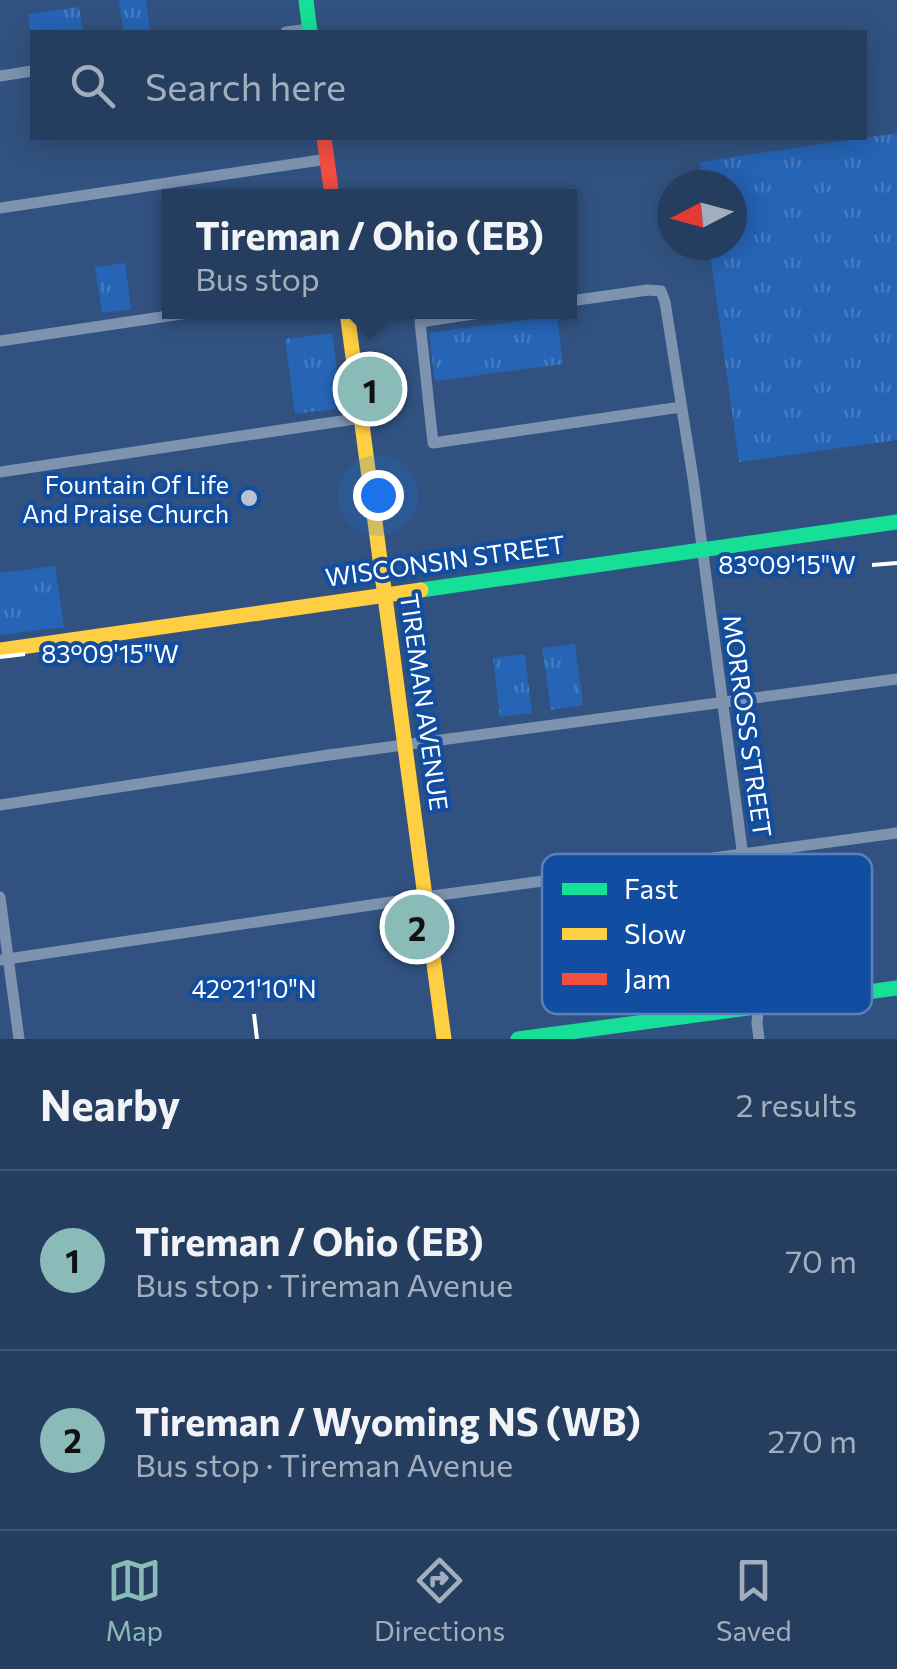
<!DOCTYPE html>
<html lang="en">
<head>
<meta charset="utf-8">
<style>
	:root { --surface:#253e60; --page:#2d4566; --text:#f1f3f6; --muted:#a3aebd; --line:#425775; --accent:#8bbbb9 }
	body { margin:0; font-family:Commissioner,sans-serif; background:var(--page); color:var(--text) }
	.compass { position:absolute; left:657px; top:170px; width:90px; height:90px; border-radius:50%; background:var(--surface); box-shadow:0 5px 25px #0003; rotate:264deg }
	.you { position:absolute; left:378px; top:495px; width:35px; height:35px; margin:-25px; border:8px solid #fff; border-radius:50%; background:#1a73e8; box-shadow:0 0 0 15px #1a73e833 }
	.badge { display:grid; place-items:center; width:65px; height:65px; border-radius:50%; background:var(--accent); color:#111; font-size:32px; font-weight:700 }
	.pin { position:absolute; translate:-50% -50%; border:5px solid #fff; box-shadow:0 2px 10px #0006 }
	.popup { position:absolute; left:162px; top:189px; width:415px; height:130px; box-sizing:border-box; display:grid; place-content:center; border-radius:0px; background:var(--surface); filter:drop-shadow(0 2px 8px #0005); font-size:32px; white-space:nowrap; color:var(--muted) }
	.popup b { font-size:38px; color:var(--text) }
	.popup::after { content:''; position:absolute; left:50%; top:100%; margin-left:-20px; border:20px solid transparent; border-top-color:var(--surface) }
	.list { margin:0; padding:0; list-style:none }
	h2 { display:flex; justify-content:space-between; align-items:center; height:130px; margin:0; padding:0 40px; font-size:42px }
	h2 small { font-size:32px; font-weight:400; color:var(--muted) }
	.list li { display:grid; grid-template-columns:65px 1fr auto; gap:30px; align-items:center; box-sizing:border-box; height:180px; padding:0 40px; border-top:2px solid var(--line) }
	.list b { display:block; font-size:38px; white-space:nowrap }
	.list p { margin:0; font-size:32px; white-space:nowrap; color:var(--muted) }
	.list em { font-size:32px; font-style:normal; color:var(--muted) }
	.icon { flex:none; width:55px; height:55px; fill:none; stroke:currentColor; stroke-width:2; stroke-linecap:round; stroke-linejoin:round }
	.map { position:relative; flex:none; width:897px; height:1039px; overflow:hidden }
	.search { position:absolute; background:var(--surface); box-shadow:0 5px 25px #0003; left:30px; right:30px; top:30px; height:110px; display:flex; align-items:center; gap:25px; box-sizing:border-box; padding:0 35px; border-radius:0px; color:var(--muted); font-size:38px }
	.sheet { height:490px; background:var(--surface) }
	nav { display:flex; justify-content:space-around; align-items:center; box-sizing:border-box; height:140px; border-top:2px solid var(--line); background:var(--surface); font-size:28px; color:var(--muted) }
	nav a { display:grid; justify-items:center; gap:5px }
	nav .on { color:var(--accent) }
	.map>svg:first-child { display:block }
</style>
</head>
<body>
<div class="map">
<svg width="897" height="1039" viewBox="0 0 897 1039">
	<defs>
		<pattern id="grass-tufts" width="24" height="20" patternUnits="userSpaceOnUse" patternTransform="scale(2.5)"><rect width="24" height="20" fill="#2664b6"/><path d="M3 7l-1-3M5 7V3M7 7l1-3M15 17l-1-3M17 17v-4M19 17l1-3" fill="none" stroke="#477bc1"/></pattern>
	</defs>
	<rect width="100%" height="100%" fill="#315280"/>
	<path fill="url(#grass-tufts)" d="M 119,0 L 146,0 L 150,32 L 124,32 Z
		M 79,7 L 83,32 L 32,32 L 32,46 L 28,14 Z
		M 897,133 L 897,440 L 739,462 L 709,245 L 732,245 L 732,185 L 702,185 L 700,162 Z
		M 125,263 L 131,309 L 102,313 L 95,267 Z
		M 557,316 L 563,364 L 435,381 L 429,333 Z
		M 332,333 L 342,408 L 295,414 L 285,339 Z
		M 55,566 L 64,627 L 0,635 L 0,573 Z
		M 575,644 L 583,705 L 551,710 L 542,648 Z
		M 525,654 L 532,713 L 500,717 L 493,658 Z
		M 789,861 L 797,919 L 780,921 L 772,863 Z"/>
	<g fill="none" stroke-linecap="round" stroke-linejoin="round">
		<path stroke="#7d93b0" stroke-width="11" d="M 286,32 L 310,29
			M 0,76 L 32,71
			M 0,208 L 327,159
			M 570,301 L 648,290 L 661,291 L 665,302 L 693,478 L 760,986 L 757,1023 L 759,1039
			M 487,312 L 420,322 L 433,443 L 681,407
			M 0,341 L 195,312
			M 0,472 L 362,418
			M 0,805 L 329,755 L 897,679
			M 0,897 L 19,1039
			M 0,960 L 425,897 L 897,833"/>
		<path stroke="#16e098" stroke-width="15" d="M 306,0 L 310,32
			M 421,590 L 897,522
			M 518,1039 L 897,988"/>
		<path stroke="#ffcf43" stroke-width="15" d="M 347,312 L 444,1039
			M 0,650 L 421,590"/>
		<path stroke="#f24e42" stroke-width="15" d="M 324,138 L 332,196"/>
	</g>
	<path fill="none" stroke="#fff" stroke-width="4" d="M 872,565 L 897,563M 0,657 L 25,654M 254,1014 L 257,1039"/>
	<circle fill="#b7c2d3" stroke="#114da0" stroke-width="4" cx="249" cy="498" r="10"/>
	<g text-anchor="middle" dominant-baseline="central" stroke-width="8" stroke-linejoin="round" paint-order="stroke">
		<g font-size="25" fill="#fff" stroke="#114da0" text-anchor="end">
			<text x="229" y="484">Fountain Of Life<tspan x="229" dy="29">And Praise Church</tspan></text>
		</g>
		<g font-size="25" fill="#fff" stroke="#114da0">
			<text transform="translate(445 560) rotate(-8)">WISCONSIN STREET</text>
			<text transform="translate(425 702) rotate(82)">TIREMAN AVENUE</text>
			<text transform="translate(748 726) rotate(82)">MORROSS STREET</text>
		</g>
	</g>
	<rect x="542" y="854" width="330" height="160" rx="15" fill="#114da0" stroke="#5882bc" stroke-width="2.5"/>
	<rect x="562" y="883" width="45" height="12" fill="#16e098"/>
	<rect x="562" y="928" width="45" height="12" fill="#ffcf43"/>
	<rect x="562" y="973" width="45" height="12" fill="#f24e42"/>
	<g font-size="28" fill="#fff">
		<text x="624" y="899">Fast</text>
		<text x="624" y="944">Slow</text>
		<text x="624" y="989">Jam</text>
	</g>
	<g font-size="25" text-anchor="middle" fill="#fff" stroke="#114da0" stroke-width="8" stroke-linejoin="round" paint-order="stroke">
		<text x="787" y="574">83°09'15"W</text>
		<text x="110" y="663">83°09'15"W</text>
		<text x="254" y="998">42°21'10"N</text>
	</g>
</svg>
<svg class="compass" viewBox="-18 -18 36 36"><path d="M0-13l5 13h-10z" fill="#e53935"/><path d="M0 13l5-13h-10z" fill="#a3aebd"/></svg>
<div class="you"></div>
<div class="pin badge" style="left:370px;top:389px">1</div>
<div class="popup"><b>Tireman / Ohio (EB)</b>Bus stop</div>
<div class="pin badge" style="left:417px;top:927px">2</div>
<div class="search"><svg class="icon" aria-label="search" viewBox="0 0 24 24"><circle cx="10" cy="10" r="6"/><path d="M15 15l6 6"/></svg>Search here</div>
</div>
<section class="sheet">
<h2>Nearby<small>2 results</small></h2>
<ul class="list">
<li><span class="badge">1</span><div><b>Tireman / Ohio (EB)</b><p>Bus stop · Tireman Avenue</p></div><em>70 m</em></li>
<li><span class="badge">2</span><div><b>Tireman / Wyoming NS (WB)</b><p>Bus stop · Tireman Avenue</p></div><em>270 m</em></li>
</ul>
</section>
<nav>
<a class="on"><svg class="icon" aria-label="map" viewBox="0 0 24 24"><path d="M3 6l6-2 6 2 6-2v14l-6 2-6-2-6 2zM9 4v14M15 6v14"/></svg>Map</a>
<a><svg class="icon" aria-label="directions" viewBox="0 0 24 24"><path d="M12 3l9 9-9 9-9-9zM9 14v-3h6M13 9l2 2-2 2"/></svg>Directions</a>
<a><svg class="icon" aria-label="saved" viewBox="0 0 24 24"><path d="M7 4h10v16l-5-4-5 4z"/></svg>Saved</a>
</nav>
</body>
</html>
